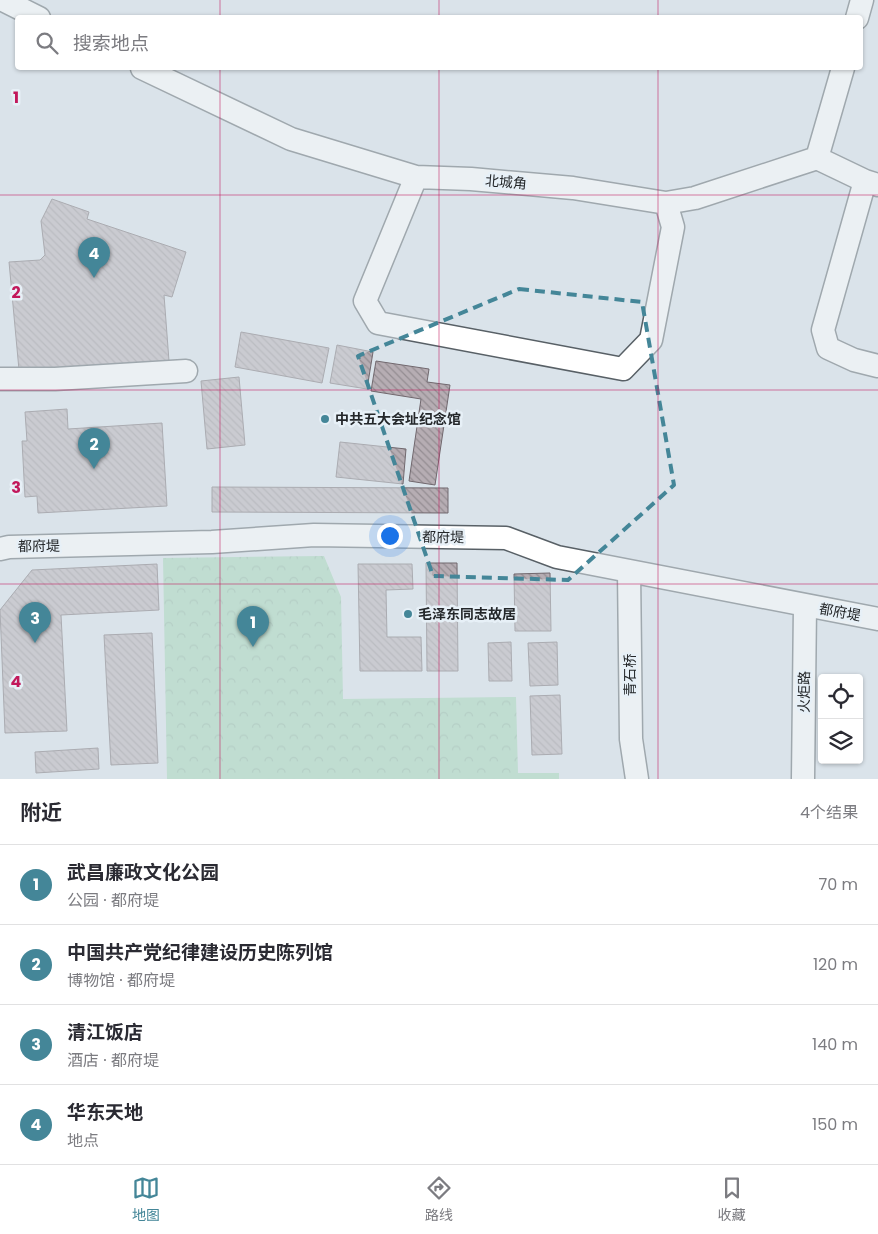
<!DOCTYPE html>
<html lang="zh">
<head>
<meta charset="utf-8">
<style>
	:root { --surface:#fff; --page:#f2f2f3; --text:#2b2b33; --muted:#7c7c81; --line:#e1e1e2; --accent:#448698 }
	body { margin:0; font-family:Poppins,"Noto Sans SC",sans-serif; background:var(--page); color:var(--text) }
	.controls { position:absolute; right:15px; bottom:15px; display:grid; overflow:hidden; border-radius:5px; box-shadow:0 1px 4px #0004 }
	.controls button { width:45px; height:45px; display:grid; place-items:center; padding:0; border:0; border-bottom:1px solid var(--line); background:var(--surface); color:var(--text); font:25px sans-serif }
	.you { position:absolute; left:389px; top:535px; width:18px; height:18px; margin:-12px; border:4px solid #fff; border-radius:50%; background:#1a73e8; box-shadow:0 0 0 8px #1a73e833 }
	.badge { display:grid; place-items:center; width:32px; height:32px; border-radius:50%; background:var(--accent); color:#fff; font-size:16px; font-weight:700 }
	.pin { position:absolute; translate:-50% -41px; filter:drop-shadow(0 1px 2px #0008) }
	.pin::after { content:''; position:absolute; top:26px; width:18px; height:15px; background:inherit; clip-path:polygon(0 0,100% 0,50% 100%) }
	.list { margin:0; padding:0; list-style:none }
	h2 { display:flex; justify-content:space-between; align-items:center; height:65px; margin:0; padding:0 20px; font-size:21px }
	h2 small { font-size:16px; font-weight:400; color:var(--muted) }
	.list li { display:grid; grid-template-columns:32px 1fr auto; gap:15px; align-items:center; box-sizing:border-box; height:80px; padding:0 20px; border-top:1px solid var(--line) }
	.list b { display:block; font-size:19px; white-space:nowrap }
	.list p { margin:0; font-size:16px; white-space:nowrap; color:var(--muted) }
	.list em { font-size:16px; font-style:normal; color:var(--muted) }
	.icon { flex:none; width:28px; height:28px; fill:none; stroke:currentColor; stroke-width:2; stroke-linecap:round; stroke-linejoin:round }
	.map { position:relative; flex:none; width:878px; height:779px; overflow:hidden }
	.search { position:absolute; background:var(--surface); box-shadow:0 1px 4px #0004; left:15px; right:15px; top:15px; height:55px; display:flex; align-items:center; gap:12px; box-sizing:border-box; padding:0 18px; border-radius:5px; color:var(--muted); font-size:19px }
	.sheet { height:385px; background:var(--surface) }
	nav { display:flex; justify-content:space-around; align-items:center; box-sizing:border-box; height:70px; border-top:1px solid var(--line); background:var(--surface); font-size:14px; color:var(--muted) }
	nav a { display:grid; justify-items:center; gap:2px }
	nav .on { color:var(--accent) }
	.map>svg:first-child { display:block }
</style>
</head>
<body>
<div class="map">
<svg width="878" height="779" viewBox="0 0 878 779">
	<defs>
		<pattern id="park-crowns" width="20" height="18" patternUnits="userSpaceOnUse" patternTransform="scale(1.25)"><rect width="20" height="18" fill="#9fd4b4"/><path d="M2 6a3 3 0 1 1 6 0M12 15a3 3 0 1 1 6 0" fill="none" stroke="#89b69b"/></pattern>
		<pattern id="building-back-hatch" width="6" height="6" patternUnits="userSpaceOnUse" patternTransform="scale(1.25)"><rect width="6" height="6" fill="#b6adb3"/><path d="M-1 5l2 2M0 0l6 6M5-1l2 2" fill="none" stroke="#948d92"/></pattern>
	</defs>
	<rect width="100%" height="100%" fill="#dae3ea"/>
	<path fill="url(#park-crowns)" d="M 324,556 L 341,597 L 343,699 L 516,697 L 518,773 L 559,773 L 559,779 L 167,779 L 163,558 Z"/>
	<path fill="url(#building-back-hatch)" stroke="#71686e" d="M 52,199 L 89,212 L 87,219 L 186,252 L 172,297 L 164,295 L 169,361 L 19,370 L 9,262 L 40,260 L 45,255 L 41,221 Z
		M 241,332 L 329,348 L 322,383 L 235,367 Z
		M 337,345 L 373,352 L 367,389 L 330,383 Z
		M 376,361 L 429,369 L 427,382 L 450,385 L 435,485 L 409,481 L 421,399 L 371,391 Z
		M 239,377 L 245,445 L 207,449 L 201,381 Z
		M 67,409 L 68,429 L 162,423 L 167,506 L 38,513 L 37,496 L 25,497 L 22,441 L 27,441 L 25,412 Z
		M 340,442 L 406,449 L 403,484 L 336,477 Z
		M 212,487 L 448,488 L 448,513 L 212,512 Z
		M 426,563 L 457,563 L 458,671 L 427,671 Z
		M 157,564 L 159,610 L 61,615 L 67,731 L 5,733 L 0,610 L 32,570 Z
		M 358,564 L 412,564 L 413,589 L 386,590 L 387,637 L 421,637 L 422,671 L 360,671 Z
		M 550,573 L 551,631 L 515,631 L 514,574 Z
		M 152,633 L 158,763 L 111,765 L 104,635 Z
		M 511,642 L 512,681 L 489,681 L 488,643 Z
		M 557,642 L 558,685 L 530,686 L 528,643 Z
		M 560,695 L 562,754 L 532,755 L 530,696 Z
		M 98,748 L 99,769 L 36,773 L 35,752 Z"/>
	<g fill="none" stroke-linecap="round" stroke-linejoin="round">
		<defs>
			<path id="minor" d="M 3,0 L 39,18
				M 857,18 L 862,0
				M 142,68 L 291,139 L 416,177 L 471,179 L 573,188 L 666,203 L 695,198 L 817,158 L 865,181 L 878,185
				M 817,158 L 843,68
				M 416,177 L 365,301 L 378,323 L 623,369 L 651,340 L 673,227 L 666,203
				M 865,181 L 823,330 L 828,348 L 854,360 L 878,366
				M 0,379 L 55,379 L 186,371
				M 0,549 L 9,547 L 212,542 L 314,535 L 506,538 L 557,557 L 878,619
				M 629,571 L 631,739 L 637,779
				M 803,779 L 805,606"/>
		</defs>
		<use href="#minor" stroke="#586066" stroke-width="25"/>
		<use href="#minor" stroke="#fff" stroke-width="22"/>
	</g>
	<path d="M0 0H878V779H0ZM 519,289 L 642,302 L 674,485 L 568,580 L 433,576 L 358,356 Z" fill="#dae3ea" fill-opacity=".55" fill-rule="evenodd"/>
	<path fill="none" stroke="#448698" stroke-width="4" stroke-dasharray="10 6" stroke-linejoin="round" d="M 519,289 L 642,302 L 674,485 L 568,580 L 433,576 L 358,356 Z"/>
	<path fill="none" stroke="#c2185b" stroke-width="1" stroke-opacity="0.55" d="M 220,0 L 220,18M 439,0 L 439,18M 658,0 L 658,18M 220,68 L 220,779M 439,68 L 439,779M 658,68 L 658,779M 0,195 L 878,195M 0,390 L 878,390M 0,584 L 878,584"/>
	<g fill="#448698" stroke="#e7f0f7" stroke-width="2">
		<circle cx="325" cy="419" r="5"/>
		<circle cx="408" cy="614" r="5"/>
	</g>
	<g text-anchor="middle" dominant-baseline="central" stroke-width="5" stroke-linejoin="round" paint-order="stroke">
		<g font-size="14" fill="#24272a" stroke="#e7f0f7">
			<text transform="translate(506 182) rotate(5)">北城角</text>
			<text transform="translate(443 537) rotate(1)">都府堤</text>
			<text transform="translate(39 546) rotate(-1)">都府堤</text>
			<text transform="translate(840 612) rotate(10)">都府堤</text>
			<text transform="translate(630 675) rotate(-90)">青石桥</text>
			<text transform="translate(804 692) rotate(-89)">火炬路</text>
		</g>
		<g font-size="14" font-weight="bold" fill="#24272a" stroke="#e7f0f7" text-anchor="start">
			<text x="335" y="419">中共五大会址纪念馆</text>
			<text x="418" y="614">毛泽东同志故居</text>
		</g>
	</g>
	<g font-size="16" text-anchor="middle" font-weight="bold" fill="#c2185b" stroke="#e7f0f7" stroke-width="5" stroke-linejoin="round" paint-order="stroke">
		<text x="16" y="103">1</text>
		<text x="16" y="298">2</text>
		<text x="16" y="493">3</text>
		<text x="16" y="687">4</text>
	</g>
</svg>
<div class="controls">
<button><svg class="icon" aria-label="locate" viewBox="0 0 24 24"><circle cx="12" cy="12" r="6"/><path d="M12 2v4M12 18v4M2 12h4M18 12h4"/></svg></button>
<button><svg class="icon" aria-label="layers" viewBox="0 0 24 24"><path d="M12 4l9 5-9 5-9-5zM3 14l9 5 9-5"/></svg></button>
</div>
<div class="you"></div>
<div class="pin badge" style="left:253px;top:647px">1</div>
<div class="pin badge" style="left:94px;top:469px">2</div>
<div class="pin badge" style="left:35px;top:643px">3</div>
<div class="pin badge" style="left:94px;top:278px">4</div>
<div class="search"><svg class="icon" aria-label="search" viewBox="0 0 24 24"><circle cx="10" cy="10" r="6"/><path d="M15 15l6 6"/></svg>搜索地点</div>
</div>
<section class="sheet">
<h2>附近<small>4个结果</small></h2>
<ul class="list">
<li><span class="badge">1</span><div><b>武昌廉政文化公园</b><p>公园 · 都府堤</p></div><em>70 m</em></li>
<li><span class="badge">2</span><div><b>中国共产党纪律建设历史陈列馆</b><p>博物馆 · 都府堤</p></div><em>120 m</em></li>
<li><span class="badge">3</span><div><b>清江饭店</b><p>酒店 · 都府堤</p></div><em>140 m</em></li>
<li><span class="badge">4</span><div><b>华东天地</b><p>地点</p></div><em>150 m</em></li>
</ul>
</section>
<nav>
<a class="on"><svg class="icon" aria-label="map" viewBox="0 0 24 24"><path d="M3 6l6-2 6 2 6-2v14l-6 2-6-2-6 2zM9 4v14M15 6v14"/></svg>地图</a>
<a><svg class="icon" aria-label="directions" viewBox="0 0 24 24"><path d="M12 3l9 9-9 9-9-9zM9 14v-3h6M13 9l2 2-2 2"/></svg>路线</a>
<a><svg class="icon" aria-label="saved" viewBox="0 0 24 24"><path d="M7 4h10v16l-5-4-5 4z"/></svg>收藏</a>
</nav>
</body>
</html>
